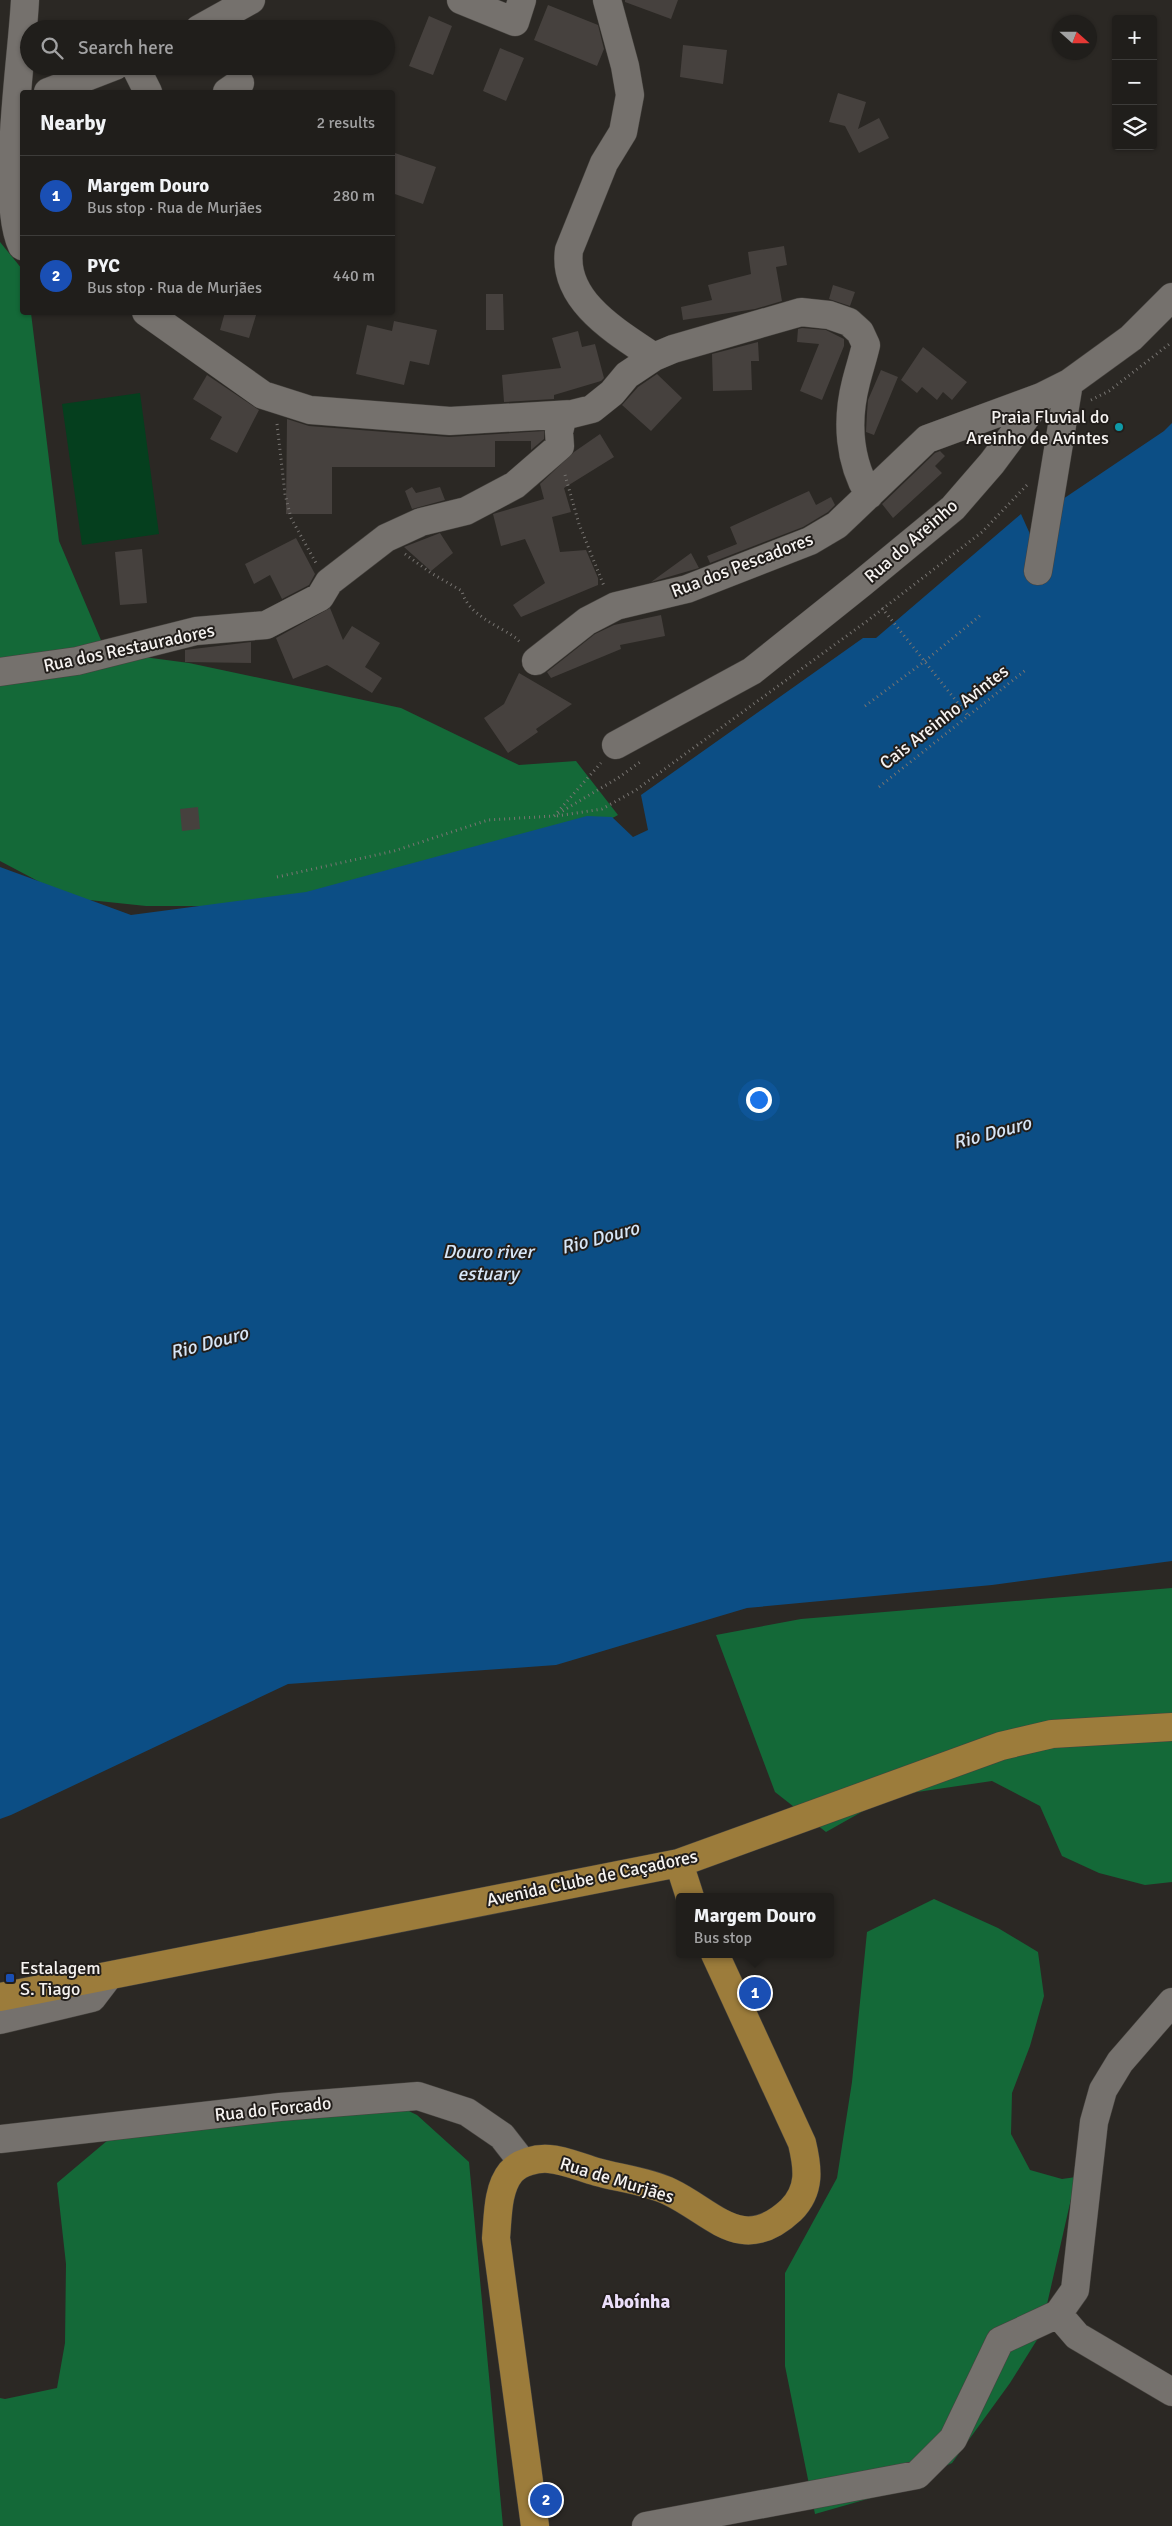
<!DOCTYPE html>
<html lang="en">
<head>
<meta charset="utf-8">
<style>
	:root { --surface:#201e1b; --page:#2d2b28; --text:#f1f3f6; --muted:#a2a2a3; --line:#3d3c3a; --accent:#bca0f2 }
	body { margin:0; font-family:Signika,sans-serif; background:var(--page); color:var(--text) }
	.controls { position:absolute; right:15px; top:15px; display:grid; overflow:hidden; border-radius:5px; box-shadow:0 1px 4px #0004 }
	.controls button { width:45px; height:45px; display:grid; place-items:center; padding:0; border:0; border-bottom:1px solid var(--line); background:var(--surface); color:var(--text); font:25px sans-serif }
	.compass { position:absolute; left:1052px; top:15px; width:45px; height:45px; border-radius:50%; background:var(--surface); box-shadow:0 1px 4px #0004; rotate:111deg }
	.you { position:absolute; left:758px; top:1099px; width:18px; height:18px; margin:-12px; border:4px solid #fff; border-radius:50%; background:#1a73e8; box-shadow:0 0 0 8px #1a73e833 }
	.badge { display:grid; place-items:center; width:32px; height:32px; border-radius:50%; background:var(--accent); color:#fff; font-size:16px; font-weight:700 }
	.pin { position:absolute; translate:-50% -50%; border:2px solid #fff; box-shadow:0 1px 5px #0006 }
	.popup { position:absolute; left:676px; top:1893px; width:158px; height:65px; box-sizing:border-box; display:grid; place-content:center; border-radius:5px; background:var(--surface); filter:drop-shadow(0 1px 4px #0005); font-size:16px; white-space:nowrap; color:var(--muted) }
	.popup b { font-size:19px; color:var(--text) }
	.popup::after { content:''; position:absolute; left:50%; top:100%; margin-left:-10px; border:10px solid transparent; border-top-color:var(--surface) }
	.list { margin:0; padding:0; list-style:none }
	h2 { display:flex; justify-content:space-between; align-items:center; height:65px; margin:0; padding:0 20px; font-size:21px }
	h2 small { font-size:16px; font-weight:400; color:var(--muted) }
	.list li { display:grid; grid-template-columns:32px 1fr auto; gap:15px; align-items:center; box-sizing:border-box; height:80px; padding:0 20px; border-top:1px solid var(--line) }
	.list b { display:block; font-size:19px; white-space:nowrap }
	.list p { margin:0; font-size:16px; white-space:nowrap; color:var(--muted) }
	.list em { font-size:16px; font-style:normal; color:var(--muted) }
	.icon { flex:none; width:28px; height:28px; fill:none; stroke:currentColor; stroke-width:2; stroke-linecap:round; stroke-linejoin:round }
	.map { position:relative; flex:none; width:1172px; height:2526px; overflow:hidden }
	.search { position:absolute; background:var(--surface); box-shadow:0 1px 4px #0004; left:20px; top:20px; width:375px; height:55px; display:flex; align-items:center; gap:12px; box-sizing:border-box; padding:0 18px; border-radius:28px; color:var(--muted); font-size:19px }
	.panel { position:absolute; background:var(--surface); box-shadow:0 1px 4px #0004; left:20px; top:90px; width:375px; height:225px; border-radius:5px }
	.map>svg:first-child { display:block }
</style>
</head>
<body>
<div class="map">
<svg width="1172" height="2526" viewBox="0 0 1172 2526">
	<rect width="100%" height="100%" fill="#2b2824"/>
	<path fill="#053f1e" d="M 140,393 L 159,534 L 82,545 L 62,404 Z"/>
	<path fill="#146938" d="M 0,242 L 22,269 L 22,312 L 31,313 L 59,541 L 106,652 L 189,663 L 401,708 L 519,765 L 576,761 L 618,815 L 607,821 L 242,916 L 224,906 L 146,906 L 70,898 L 0,861 Z
		M 1172,1588 L 1172,1882 L 1145,1885 L 1099,1873 L 1062,1856 L 1040,1806 L 992,1781 L 890,1796 L 826,1832 L 775,1792 L 716,1635 L 801,1619 Z
		M 934,1899 L 998,1928 L 1038,1952 L 1044,1996 L 1030,2046 L 1012,2093 L 1011,2134 L 1030,2170 L 1062,2179 L 1076,2177 L 1040,2335 L 1010,2383 L 952,2463 L 885,2494 L 815,2514 L 785,2366 L 785,2273 L 837,2178 L 852,2082 L 867,1932 Z
		M 367,2091 L 417,2115 L 469,2162 L 503,2526 L 0,2526 L 0,2398 L 5,2399 L 57,2388 L 65,2343 L 66,2264 L 57,2183 L 108,2140 Z"/>
	<path fill="#0c4e85" d="M 1172,423 L 1172,1561 L 992,1585 L 747,1608 L 556,1665 L 288,1684 L 11,1815 L 0,1819 L 0,867 L 131,915 L 306,892 L 587,816 L 612,817 L 633,837 L 648,830 L 641,795 L 863,638 L 876,638 L 1021,514 L 1034,543 L 1060,501 L 1164,431 Z"/>
	<path fill="#46413e" d="M 625,0 L 678,0 L 671,19 L 625,2 Z
		M 548,5 L 598,25 L 604,49 L 597,66 L 534,40 Z
		M 429,16 L 452,26 L 433,75 L 409,66 Z
		M 683,45 L 727,50 L 723,84 L 680,77 Z
		M 500,48 L 524,58 L 506,101 L 483,91 Z
		M 838,93 L 866,102 L 858,129 L 879,118 L 889,138 L 859,153 L 845,126 L 829,122 Z
		M 392,152 L 436,167 L 423,204 L 392,193 Z
		M 784,246 L 787,265 L 776,267 L 782,301 L 755,309 L 683,320 L 681,307 L 712,300 L 708,285 L 751,274 L 748,252 Z
		M 833,285 L 855,292 L 850,306 L 829,299 Z
		M 486,294 L 503,294 L 504,330 L 486,330 Z
		M 225,312 L 257,312 L 249,338 L 220,330 Z
		M 394,321 L 437,330 L 429,365 L 410,361 L 404,385 L 356,374 L 367,325 L 392,331 Z
		M 802,328 L 826,330 L 844,339 L 844,346 L 822,400 L 800,391 L 819,344 L 797,342 L 798,329 Z
		M 578,331 L 582,347 L 595,344 L 604,378 L 601,381 L 554,395 L 554,399 L 504,402 L 502,375 L 561,368 L 552,338 Z
		M 758,342 L 759,361 L 751,361 L 752,390 L 713,391 L 712,354 Z
		M 923,347 L 967,382 L 952,400 L 943,392 L 937,400 L 922,387 L 917,393 L 901,380 Z
		M 881,370 L 898,377 L 874,435 L 866,432 L 867,413 L 868,400 Z
		M 657,374 L 682,398 L 651,431 L 622,405 L 638,387 Z
		M 207,375 L 259,410 L 237,453 L 210,439 L 222,417 L 193,399 Z
		M 287,419 L 309,426 L 449,437 L 544,431 L 544,439 L 531,450 L 531,441 L 495,441 L 495,467 L 332,467 L 332,514 L 286,514 Z
		M 600,434 L 614,457 L 564,488 L 571,512 L 552,517 L 560,552 L 586,550 L 598,578 L 598,585 L 521,617 L 513,605 L 545,583 L 525,539 L 501,546 L 493,514 L 544,499 L 540,484 L 574,452 Z
		M 940,451 L 945,456 L 935,466 L 942,473 L 893,518 L 882,504 L 935,453 Z
		M 412,487 L 416,493 L 440,487 L 445,500 L 412,509 L 405,491 Z
		M 809,491 L 816,505 L 831,497 L 835,505 L 828,512 L 803,527 L 710,563 L 707,556 L 737,544 L 730,527 Z
		M 440,533 L 453,553 L 431,571 L 404,547 Z
		M 296,538 L 315,574 L 309,585 L 282,599 L 270,575 L 254,584 L 245,564 Z
		M 142,549 L 147,603 L 120,605 L 115,552 Z
		M 691,553 L 699,568 L 651,582 Z
		M 330,608 L 343,640 L 352,626 L 380,643 L 365,667 L 382,678 L 372,693 L 327,665 L 293,679 L 276,638 Z
		M 661,615 L 665,636 L 620,645 L 621,649 L 551,678 L 547,672 L 595,634 L 614,625 Z
		M 251,642 L 251,663 L 185,662 L 185,650 Z
		M 519,673 L 572,704 L 536,729 L 538,732 L 508,753 L 484,718 L 504,704 Z
		M 198,807 L 200,829 L 182,831 L 180,809 Z"/>
	<g fill="none" stroke-linecap="round" stroke-linejoin="round">
		<defs>
			<path id="minor" d="M 461,0 L 515,22 L 522,0
				M 607,0 L 625,66 L 630,95 L 623,132 L 604,163 L 569,250 C 562,301 617,332 654,357
				M 199,29 L 251,0
				M 135,66 L 148,92
				M 48,92 L 115,66
				M 227,92 L 240,83
				M 22,246 C 0,200 22,61 25,0
				M 146,312 L 263,395 L 310,410 L 450,421 L 572,414 L 592,409 L 612,393 L 627,375 L 654,357 L 673,349 L 801,312 L 829,315 L 849,322 L 860,332 L 866,345 C 863,358 859,370 856,382 C 846,421 849,461 869,495
				M 1038,571 L 1069,383
				M 536,661 L 587,621 L 616,606 L 687,589 L 810,541 L 837,525 L 927,439 L 1041,397
				M 0,672 L 77,661 L 196,631 L 266,625 L 320,597 L 329,582 L 386,538 L 421,522 L 466,511 L 515,485 L 560,446 L 559,432 L 563,415
				M 616,745 L 752,671 L 862,583 L 953,508 L 992,463 L 1041,397 L 1069,383 L 1131,338 L 1172,297
				M 0,2020 L 92,1998 L 108,1977
				M 0,2139 L 280,2107 L 418,2096 L 467,2112 L 502,2136 L 523,2163
				M 1058,2314 L 1077,2336 L 1172,2392
				M 646,2526 L 917,2475 L 953,2439 L 1000,2341 L 1058,2314 L 1075,2290 L 1094,2122 L 1103,2090 L 1120,2062 L 1172,2002"/>
			<path id="major" d="M 679,1863 L 690,1897
				M 0,1997 L 679,1863 L 1001,1746 L 1052,1734 L 1172,1727
				M 535,2526 L 496,2238 C 498,2217 497,2189 511,2172 C 520,2162 537,2158 549,2159 C 565,2160 582,2168 597,2172 C 619,2178 650,2182 670,2192 C 714,2213 742,2256 791,2210 C 811,2190 808,2168 802,2143 L 715,1954"/>
		</defs>
		<use href="#minor" stroke="#46433f" stroke-width="29"/>
		<use href="#major" stroke="#46433f" stroke-width="29"/>
		<path stroke="#787572" stroke-width="3" stroke-dasharray="1 4" stroke-linecap="butt" d="M 1091,400 L 1109,391 L 1172,342
			M 277,424 L 285,494 L 291,518 L 316,563
			M 565,475 L 579,524 L 604,586
			M 405,554 L 431,573 L 462,591 C 467,614 497,625 516,638 L 521,643
			M 882,608 L 969,717
			M 865,706 L 925,661 L 982,614
			M 879,787 L 1027,669
			M 554,816 L 618,778 L 640,762
			M 557,816 L 602,809 L 636,790 L 867,621 L 982,532 L 1027,485
			M 277,877 L 394,851 L 488,820 L 554,816 L 601,763"/>
		<use href="#minor" stroke="#75716d" stroke-width="28"/>
		<use href="#major" stroke="#9c7c3b" stroke-width="28"/>
	</g>
	<circle fill="#0f9aa8" stroke="#221e1b" stroke-width="2" cx="1119" cy="427" r="5"/>
	<rect fill="#1a4fb4" stroke="#221e1b" stroke-width="2" x="5" y="1973" width="10" height="10" rx="2.5"/>
	<g text-anchor="middle" dominant-baseline="central" stroke-width="4" stroke-linejoin="round" paint-order="stroke">
		<g font-size="18" fill="#f6f3f1" stroke="#221e1b" text-anchor="end">
			<text x="1109" y="417">Praia Fluvial do<tspan x="1109" dy="21">Areinho de Avintes</tspan></text>
			<text x="20" y="1968" text-anchor="start">Estalagem<tspan x="20" dy="21">S. Tiago</tspan></text>
		</g>
		<g font-size="18" fill="#f6f3f1" stroke="#221e1b">
			<text transform="translate(911 541) rotate(-41)">Rua do Areinho</text>
			<text transform="translate(742 565) rotate(-21)">Rua dos Pescadores</text>
			<text transform="translate(129 648) rotate(-12)">Rua dos Restauradores</text>
			<text transform="translate(944 717) rotate(-38)">Cais Areinho Avintes</text>
			<text transform="translate(592 1878) rotate(-12)">Avenida Clube de Caçadores</text>
			<text transform="translate(273 2109) rotate(-6)">Rua do Forcado</text>
			<text transform="translate(617 2180) rotate(17)">Rua de Murjães</text>
		</g>
		<g font-size="19" font-style="italic" fill="#d7e6f7" stroke="#221e1b">
			<text transform="translate(992 1133) rotate(-15)">Rio Douro</text>
			<text transform="translate(600 1238) rotate(-15)">Rio Douro</text>
			<text x="488" y="1252">Douro river<tspan x="488" dy="22">estuary</tspan></text>
			<text transform="translate(209 1343) rotate(-15)">Rio Douro</text>
		</g>
		<g font-size="19" font-weight="bold" fill="#ebdefa" stroke="#221e1b">
			<text x="636" y="2302">Aboínha</text>
		</g>
	</g>
</svg>
<div class="controls">
<button>+</button>
<button>−</button>
<button><svg class="icon" aria-label="layers" viewBox="0 0 24 24"><path d="M12 4l9 5-9 5-9-5zM3 14l9 5 9-5"/></svg></button>
</div>
<svg class="compass" viewBox="-18 -18 36 36"><path d="M0-13l5 13h-10z" fill="#e53935"/><path d="M0 13l5-13h-10z" fill="#a2a2a3"/></svg>
<div class="you"></div>
<div class="pin badge" style="left:755px;top:1993px;background:#1a4fb4">1</div>
<div class="popup"><b>Margem Douro</b>Bus stop</div>
<div class="pin badge" style="left:546px;top:2500px;background:#1a4fb4">2</div>
<div class="search"><svg class="icon" aria-label="search" viewBox="0 0 24 24"><circle cx="10" cy="10" r="6"/><path d="M15 15l6 6"/></svg>Search here</div>
<section class="panel">
<h2>Nearby<small>2 results</small></h2>
<ul class="list">
<li><span class="badge" style="background:#1a4fb4">1</span><div><b>Margem Douro</b><p>Bus stop · Rua de Murjães</p></div><em>280 m</em></li>
<li><span class="badge" style="background:#1a4fb4">2</span><div><b>PYC</b><p>Bus stop · Rua de Murjães</p></div><em>440 m</em></li>
</ul>
</section>
</div>
</body>
</html>
